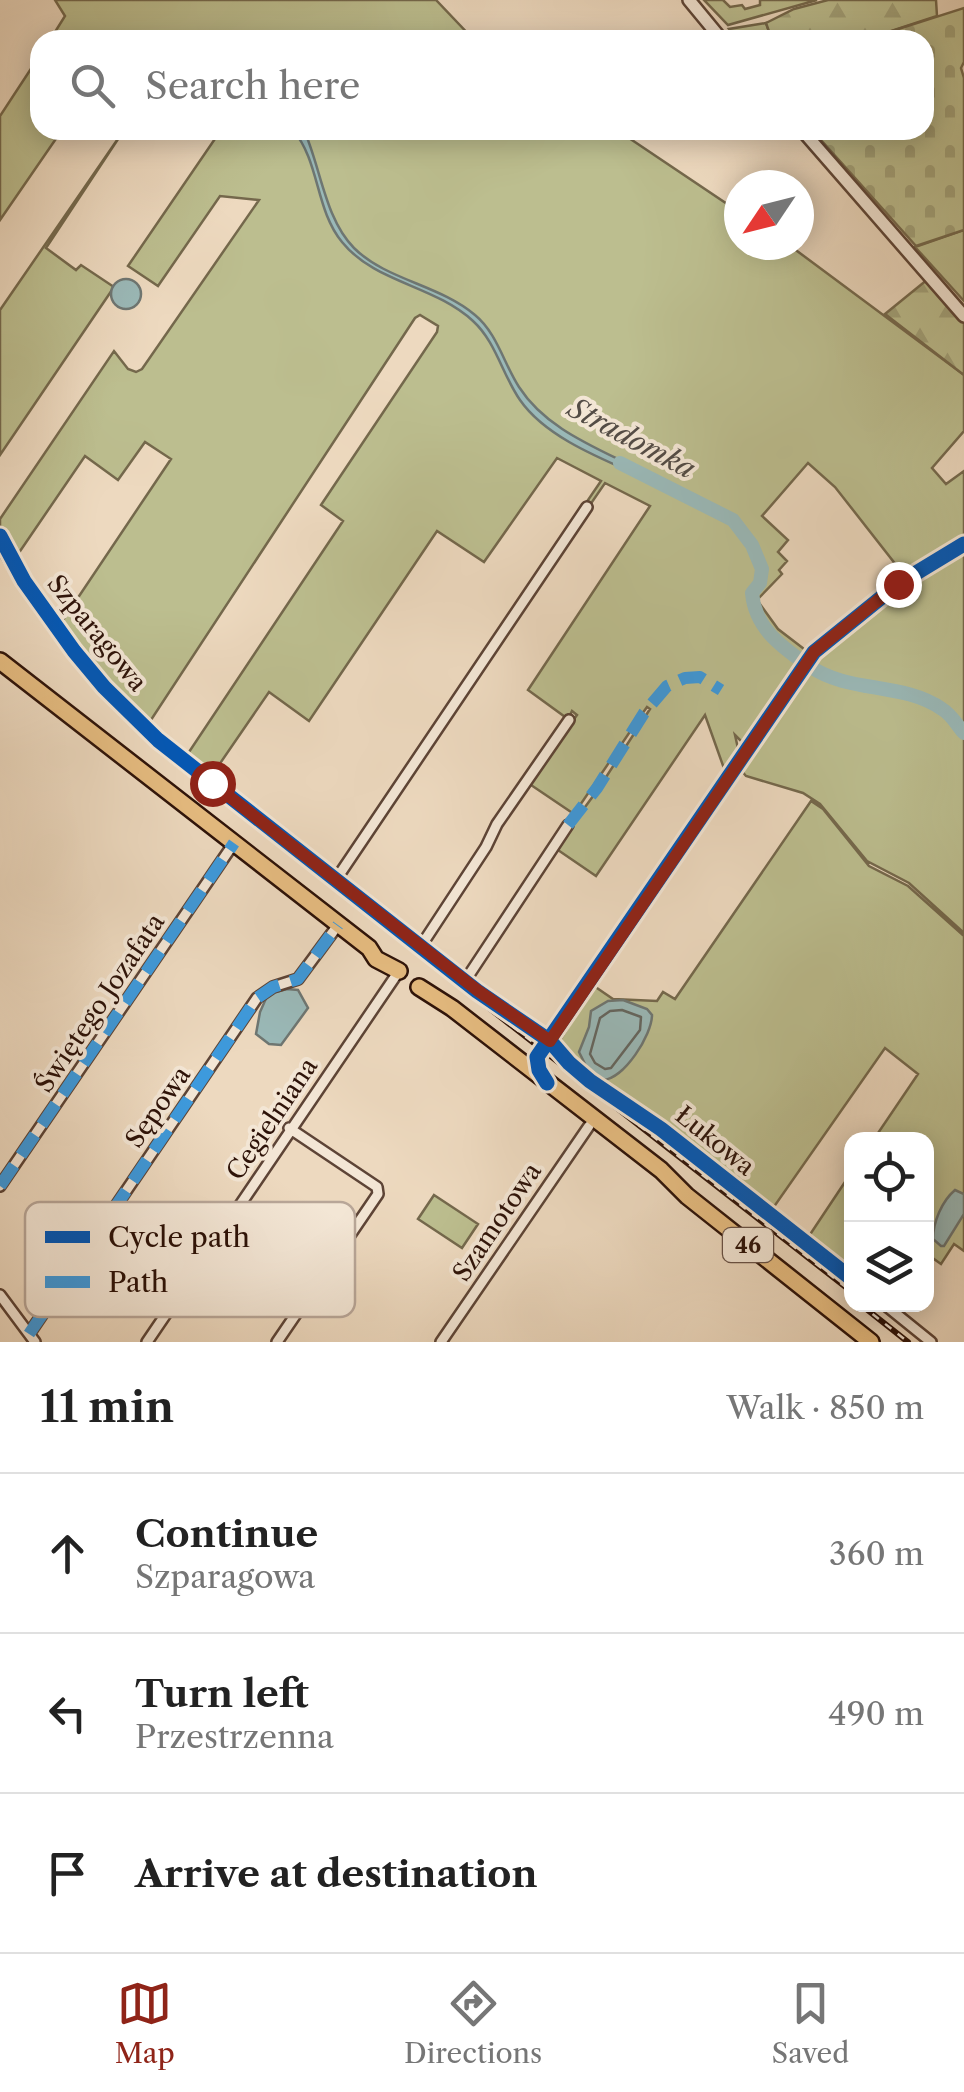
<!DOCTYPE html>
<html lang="en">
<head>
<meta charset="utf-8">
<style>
	:root { --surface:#fff; --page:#f6f6f6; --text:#222; --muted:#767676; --line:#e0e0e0; --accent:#8f2418 }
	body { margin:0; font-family:"Libre Caslon Text",serif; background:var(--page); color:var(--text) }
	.controls { position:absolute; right:30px; bottom:30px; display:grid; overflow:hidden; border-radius:20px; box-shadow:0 5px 25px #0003 }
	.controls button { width:90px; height:90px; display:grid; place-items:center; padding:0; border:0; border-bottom:2px solid var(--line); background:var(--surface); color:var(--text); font:50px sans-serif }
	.compass { position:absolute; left:724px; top:170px; width:90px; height:90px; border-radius:50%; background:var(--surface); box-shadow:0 5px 25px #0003; rotate:235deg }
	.stop { position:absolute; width:30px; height:30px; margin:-22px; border:8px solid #8f2418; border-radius:50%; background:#fff }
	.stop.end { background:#8f2418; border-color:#fff; box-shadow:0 2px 10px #0008 }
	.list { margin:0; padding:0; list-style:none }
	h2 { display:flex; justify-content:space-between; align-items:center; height:130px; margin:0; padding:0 40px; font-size:42px }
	h2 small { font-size:32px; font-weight:400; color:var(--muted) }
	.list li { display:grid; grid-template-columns:65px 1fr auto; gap:30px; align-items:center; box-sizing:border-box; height:160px; padding:0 40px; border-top:2px solid var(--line) }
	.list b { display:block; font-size:38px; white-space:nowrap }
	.list p { margin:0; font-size:32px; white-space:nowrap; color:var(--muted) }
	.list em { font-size:32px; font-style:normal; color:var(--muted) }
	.icon { flex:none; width:55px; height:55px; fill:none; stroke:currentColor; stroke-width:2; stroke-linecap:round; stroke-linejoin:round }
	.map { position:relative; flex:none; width:964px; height:1342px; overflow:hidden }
	.search { position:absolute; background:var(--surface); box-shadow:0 5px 25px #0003; left:30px; right:30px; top:30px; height:110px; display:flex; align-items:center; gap:25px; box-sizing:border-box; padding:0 35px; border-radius:30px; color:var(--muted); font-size:38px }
	.sheet { height:610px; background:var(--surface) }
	nav { display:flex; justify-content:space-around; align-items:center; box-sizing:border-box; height:140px; border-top:2px solid var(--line); background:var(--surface); font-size:28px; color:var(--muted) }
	nav a { display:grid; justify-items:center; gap:5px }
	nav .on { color:var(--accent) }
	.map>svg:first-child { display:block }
</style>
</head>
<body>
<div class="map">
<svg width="964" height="1342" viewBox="0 0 964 1342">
	<defs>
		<pattern id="forest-firs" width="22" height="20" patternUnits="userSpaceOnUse" patternTransform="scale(2.5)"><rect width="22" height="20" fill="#bcbe8f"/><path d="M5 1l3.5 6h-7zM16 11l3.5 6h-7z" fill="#a2a27a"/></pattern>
		<pattern id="cemetery-stones" width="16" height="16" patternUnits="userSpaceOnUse" patternTransform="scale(2.5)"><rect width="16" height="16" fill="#bcbe8f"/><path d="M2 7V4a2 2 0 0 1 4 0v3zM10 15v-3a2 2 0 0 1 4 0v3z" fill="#a2a27a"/></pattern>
	</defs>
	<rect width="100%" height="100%" fill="#edd9bf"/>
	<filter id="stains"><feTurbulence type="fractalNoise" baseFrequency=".002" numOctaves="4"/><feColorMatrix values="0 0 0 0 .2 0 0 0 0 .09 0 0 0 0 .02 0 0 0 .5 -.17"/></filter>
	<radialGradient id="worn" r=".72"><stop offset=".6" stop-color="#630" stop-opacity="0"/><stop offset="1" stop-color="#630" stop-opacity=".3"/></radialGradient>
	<path fill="#bcbe8f" stroke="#74684c" stroke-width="2.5" d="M 55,0 L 436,0 L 474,40 L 50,40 L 65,16 Z
		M 704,0 L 723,0 L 730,7 L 742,5 L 745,9 L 760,5 L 760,0 L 817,0 L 728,25 Z
		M 766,23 L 772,40 L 738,40 L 729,29 Z
		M 40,55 L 40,130 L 62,130 L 0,220 L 0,116 Z
		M 124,130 L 46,248 L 76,270 L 81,265 L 114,287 L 0,455 L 0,310 Z
		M 221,130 L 617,130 L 739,212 L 739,245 L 789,245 L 964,375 L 964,431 L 932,468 L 946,484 L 964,471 L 964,539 L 904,575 L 835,487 L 808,463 L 762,516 L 788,540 L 778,552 L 787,561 L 779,570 L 782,574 L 757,600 L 778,629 L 808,652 L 748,741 L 742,742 L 735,735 L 739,753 L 726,774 L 705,715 L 596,876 L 555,848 L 599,788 L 650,709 L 647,707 L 642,714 L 574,814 L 528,783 L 577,715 L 572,711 L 568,719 L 528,690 L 650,506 L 605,483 L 590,505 L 586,503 L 601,481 L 557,458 L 484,562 L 437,531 L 309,721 L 269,692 L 210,778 L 185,758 L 343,521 L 321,505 L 437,332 L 438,326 L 420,315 L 415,318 L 147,726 L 89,668 L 59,626 L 171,459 L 145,442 L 118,480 L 85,456 L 14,560 L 0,531 L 0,519 L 114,351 L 128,369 L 136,372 L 142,369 L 259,200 L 220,196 L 158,286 L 128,266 Z
		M 964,230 L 964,301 L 915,247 Z
		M 964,549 L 964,933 L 909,883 L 867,861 L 820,804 L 803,793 L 746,776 L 740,769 L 824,649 L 915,578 Z
		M 811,801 L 823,809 L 869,866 L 908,886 L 964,936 L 964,1251 L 954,1244 L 941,1264 L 927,1254 L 926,1140 L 874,1139 L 918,1074 L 885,1048 L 771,1211 L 635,1105 L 592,1080 L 557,1045 L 594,986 L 613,999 L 657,1001 L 663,992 L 675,999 Z
		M 851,1173 L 851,1273 L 807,1239 Z
		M 434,1195 L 478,1224 L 462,1248 L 418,1219 Z"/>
	<path fill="url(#forest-firs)" stroke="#74684c" stroke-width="2.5" d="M 828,0 L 936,0 L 937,16 L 864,40 L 772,40 L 766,23 L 794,9 Z
		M 928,279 L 964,322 L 964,375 L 885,314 Z"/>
	<path fill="url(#cemetery-stones)" stroke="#74684c" stroke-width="2.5" d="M 964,8 L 964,62 L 961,68 L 964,78 L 964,230 L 916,246 L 812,130 L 924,130 L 924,40 L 864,40 Z"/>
	<path fill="#9ab9b8" stroke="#6e7672" stroke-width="2.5" d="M 293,130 L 302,130 L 306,135 C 321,171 326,220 354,248 C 386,280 440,285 475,315 C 497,333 504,364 519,387 C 546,429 595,447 638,469 L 636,474 C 597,457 545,436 520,400 C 502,374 496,342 473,321 C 434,285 375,283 342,242 C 315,209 320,162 293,130 Z
		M111 294a15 15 0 1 1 30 0a15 15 0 1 1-30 0Z
		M 287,989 L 298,990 L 308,1008 L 281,1045 L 269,1044 L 256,1034 L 260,1012 L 268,994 Z
		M 623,1000 L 647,1009 L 652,1015 C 652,1035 624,1079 603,1080 L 589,1072 L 579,1052 L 589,1027 L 591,1011 L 608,1001 Z
		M 955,1190 L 964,1194 L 964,1214 L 944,1246 L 941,1246 L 933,1239 C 933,1222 942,1201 955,1190 Z"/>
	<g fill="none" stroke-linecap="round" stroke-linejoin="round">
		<path stroke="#646660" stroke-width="2.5" d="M 622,1010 L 641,1017 L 640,1030 L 611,1068 L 605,1069 L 595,1063 L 590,1054 L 600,1018 L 610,1011 Z"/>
		<path stroke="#9ab9b8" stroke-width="14" d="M 620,463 L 733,520 L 752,545 L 762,569 L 760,583 L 752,593 C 755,627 779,645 806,664
			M 811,667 C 849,693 903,682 942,709 C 951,714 957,725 964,733"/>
		<defs>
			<path id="minor" d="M 0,536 L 24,581 L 74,651 L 104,687 L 158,740 L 477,991 L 550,1041 L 569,1063 L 590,1081 L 661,1129 L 852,1279
				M 335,881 L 587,507
				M 421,946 L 486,847 L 497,824 L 569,720
				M 465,981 L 568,825
				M 0,1186 L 234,843
				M 0,1295 L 35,1342
				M 884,1304 L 931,1342
				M 29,1334 L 257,998 L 273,987 L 298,979 L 338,925
				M 147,1342 L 399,971
				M 277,1342 L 378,1194 L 377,1187 L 289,1128
				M 441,1342 L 589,1126"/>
			<path id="tertiary" d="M 689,0 L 722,40
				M 802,130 L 964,316
				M 543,1075 L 537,1057 L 814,652 L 898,584 L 964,544"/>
			<path id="primary" d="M 0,661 L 369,948 L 376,959 L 399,971
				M 419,987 L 452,1008 L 661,1170 L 687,1196 L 871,1342"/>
		</defs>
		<use href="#minor" stroke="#5d4436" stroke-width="14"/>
		<use href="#tertiary" stroke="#5d4436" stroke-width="16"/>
		<use href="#primary" stroke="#2d1208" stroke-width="20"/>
		<use href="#minor" stroke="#f3e6d5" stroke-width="9"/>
		<use href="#tertiary" stroke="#f3e6d5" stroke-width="11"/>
		<use href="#primary" stroke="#e6bc80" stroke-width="15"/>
		<defs>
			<path id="rail" d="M 0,552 C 43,628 97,694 162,752 L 852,1292
				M 860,1304 L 908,1342"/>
		</defs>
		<use href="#rail" stroke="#2d1208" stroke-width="6"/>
		<use href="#rail" stroke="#f3e6d5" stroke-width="2.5" stroke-dasharray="8" stroke-linecap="butt"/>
		<path stroke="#3d9add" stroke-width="12" stroke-dasharray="25 12" stroke-linecap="butt" d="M 568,825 L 597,788 L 644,713 L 667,686 L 685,678 L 700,677 L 721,690
			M 0,1186 L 234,843
			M 29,1334 L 257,998 L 273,987 L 298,979 L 338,925"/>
		<defs>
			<path id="cycleway" d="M 0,536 L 24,581 L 74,651 L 104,687 L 158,740 L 477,991 L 550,1041 L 569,1063 L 590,1081 L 661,1129 L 852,1279
				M 547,1083 L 539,1070 L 537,1057 L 814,652 L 898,584 L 964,544"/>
		</defs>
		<use href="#cycleway" stroke="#f3e6d5" stroke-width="21"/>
		<use href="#cycleway" stroke="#0057b8" stroke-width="15"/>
	</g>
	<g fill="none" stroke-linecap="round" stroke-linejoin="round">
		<path stroke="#8f2418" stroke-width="12" d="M 212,783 L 477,990 L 550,1041 L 814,652 L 898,584"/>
	</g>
	<g text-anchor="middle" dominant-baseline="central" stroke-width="8" stroke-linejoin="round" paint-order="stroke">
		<rect fill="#f3e6d5" stroke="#685246" stroke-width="2.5" x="723" y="1228" width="50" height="34" rx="8"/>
		<g font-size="22" font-weight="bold" fill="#2d1208">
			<text x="748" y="1245">46</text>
		</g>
		<g font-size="25" fill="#2d1208" stroke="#f3e6d5">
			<text transform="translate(97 633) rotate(51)">Szparagowa</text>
			<text transform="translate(100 1003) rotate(-56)">Świętego Jozafata</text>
			<text transform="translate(158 1107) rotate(-55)">Sępowa</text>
			<text transform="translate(272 1119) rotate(-56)">Cegielniana</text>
			<text transform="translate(715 1141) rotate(39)">Łukowa</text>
			<text transform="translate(497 1222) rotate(-56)">Szamotowa</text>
		</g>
		<g font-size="28" font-style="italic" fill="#534c46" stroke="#f3e6d5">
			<text transform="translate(632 438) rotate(28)">Stradomka</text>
		</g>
	</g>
	<rect x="25" y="1202" width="330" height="115" rx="15" fill="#f3e6d5" stroke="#b8a698" stroke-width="2.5"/>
	<rect x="45" y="1231" width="45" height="12" fill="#0057b8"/>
	<rect x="45" y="1276" width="45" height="12" fill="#3d9add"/>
	<g font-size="28" fill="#2d1208">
		<text x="108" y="1247">Cycle path</text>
		<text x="108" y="1292">Path</text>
	</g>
	<rect width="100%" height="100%" filter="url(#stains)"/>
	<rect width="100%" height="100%" fill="url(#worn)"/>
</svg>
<div class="controls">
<button><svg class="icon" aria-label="locate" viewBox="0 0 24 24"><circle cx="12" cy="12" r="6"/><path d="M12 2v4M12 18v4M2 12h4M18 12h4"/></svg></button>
<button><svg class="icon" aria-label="layers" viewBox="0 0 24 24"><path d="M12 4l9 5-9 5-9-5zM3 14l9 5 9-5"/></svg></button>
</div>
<svg class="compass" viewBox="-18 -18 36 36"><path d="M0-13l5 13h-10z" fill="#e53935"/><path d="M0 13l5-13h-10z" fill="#767676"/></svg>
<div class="stop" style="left:212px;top:783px"></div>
<div class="stop end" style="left:898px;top:584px"></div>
<div class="search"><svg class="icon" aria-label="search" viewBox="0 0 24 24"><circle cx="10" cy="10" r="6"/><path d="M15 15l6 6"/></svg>Search here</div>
</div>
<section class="sheet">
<h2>11 min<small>Walk · 850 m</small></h2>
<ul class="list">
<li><svg class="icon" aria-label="ahead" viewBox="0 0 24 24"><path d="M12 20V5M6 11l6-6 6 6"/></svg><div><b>Continue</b><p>Szparagowa</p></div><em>360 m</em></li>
<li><svg class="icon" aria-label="left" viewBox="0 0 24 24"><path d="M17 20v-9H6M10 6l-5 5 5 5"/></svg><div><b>Turn left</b><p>Przestrzenna</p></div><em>490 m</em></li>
<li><svg class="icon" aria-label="arrive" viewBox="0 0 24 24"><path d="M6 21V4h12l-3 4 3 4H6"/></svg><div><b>Arrive at destination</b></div></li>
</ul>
</section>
<nav>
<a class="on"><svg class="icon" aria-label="map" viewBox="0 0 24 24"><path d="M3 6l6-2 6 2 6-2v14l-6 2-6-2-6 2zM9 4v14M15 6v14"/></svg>Map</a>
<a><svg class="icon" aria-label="directions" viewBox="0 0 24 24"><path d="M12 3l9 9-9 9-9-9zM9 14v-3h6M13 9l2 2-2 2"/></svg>Directions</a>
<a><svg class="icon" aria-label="saved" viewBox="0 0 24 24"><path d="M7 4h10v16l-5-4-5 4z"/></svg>Saved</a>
</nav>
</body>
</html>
